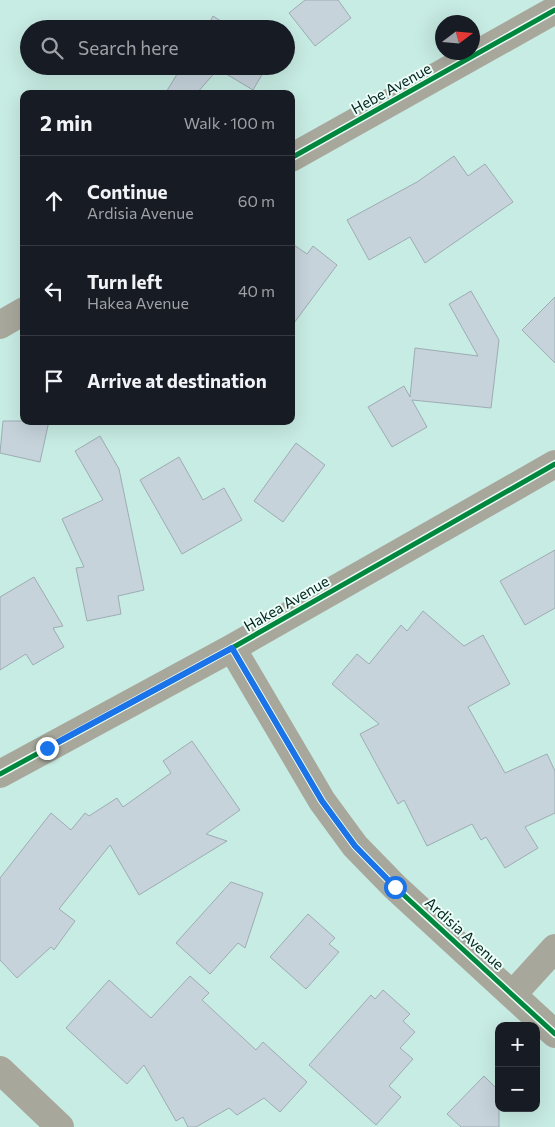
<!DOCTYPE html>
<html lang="en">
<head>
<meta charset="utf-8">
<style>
	:root { --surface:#171b24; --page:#20242c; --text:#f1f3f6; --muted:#9ea1a6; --line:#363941 }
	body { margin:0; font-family:Commissioner,sans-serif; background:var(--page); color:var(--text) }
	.controls { position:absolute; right:15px; bottom:15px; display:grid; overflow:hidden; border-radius:10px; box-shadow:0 5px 20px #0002 }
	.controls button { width:45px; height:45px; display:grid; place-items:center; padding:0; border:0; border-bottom:1px solid var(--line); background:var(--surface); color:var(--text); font:25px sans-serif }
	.compass { position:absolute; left:435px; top:15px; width:45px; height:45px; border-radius:50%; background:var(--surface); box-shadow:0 5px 20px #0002; rotate:74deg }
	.stop { position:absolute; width:15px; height:15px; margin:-11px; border:4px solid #1a73e8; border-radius:50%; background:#fff }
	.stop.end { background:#1a73e8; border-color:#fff; box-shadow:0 1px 5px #0008 }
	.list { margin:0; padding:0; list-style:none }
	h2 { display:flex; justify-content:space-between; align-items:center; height:65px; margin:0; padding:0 20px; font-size:21px }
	h2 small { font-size:16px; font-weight:400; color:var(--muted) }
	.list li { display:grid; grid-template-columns:32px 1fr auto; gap:15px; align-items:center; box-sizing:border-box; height:90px; padding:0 20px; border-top:1px solid var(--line) }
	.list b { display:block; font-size:19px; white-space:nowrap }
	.list p { margin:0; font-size:16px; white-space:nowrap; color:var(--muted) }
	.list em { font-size:16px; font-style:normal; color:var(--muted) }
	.icon { flex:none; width:28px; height:28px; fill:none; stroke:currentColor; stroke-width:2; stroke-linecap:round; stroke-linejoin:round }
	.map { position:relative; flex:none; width:555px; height:1127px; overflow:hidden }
	.search { position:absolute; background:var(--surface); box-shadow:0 5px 20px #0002; left:20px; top:20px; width:275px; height:55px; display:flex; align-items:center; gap:12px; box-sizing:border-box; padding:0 18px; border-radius:28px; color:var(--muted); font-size:19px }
	.panel { position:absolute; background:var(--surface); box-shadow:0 5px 20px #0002; left:20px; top:90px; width:275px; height:335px; border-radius:10px }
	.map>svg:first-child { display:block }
</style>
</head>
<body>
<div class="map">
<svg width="555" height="1127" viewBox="0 0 555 1127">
	<rect width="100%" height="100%" fill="#c7ece3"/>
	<path fill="#c6d3db" stroke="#9eacb3" d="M 305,0 L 338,0 L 351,18 L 315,46 L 289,13 Z
		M 213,16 L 233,29 L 206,29 Z
		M 182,66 L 267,66 L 253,90 L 218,69 L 196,94 L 165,94 Z
		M 454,156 L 468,176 L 485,164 L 513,202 L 425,263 L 410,237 L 369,260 L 347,220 L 417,182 Z
		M 291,243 L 307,254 L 313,246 L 337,265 L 291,327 Z
		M 471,291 L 499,340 L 491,408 L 412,400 L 427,427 L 392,447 L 368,407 L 404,386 L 410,397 L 415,348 L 478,356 L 449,304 Z
		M 555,297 L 555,363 L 522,330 Z
		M 3,421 L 49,421 L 40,462 L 0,453 Z
		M 100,436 L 119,469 L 144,590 L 118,596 L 121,614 L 87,621 L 76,568 L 84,567 L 62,519 L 103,500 L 75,451 Z
		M 296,443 L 325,465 L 283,522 L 254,501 Z
		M 179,457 L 203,500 L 224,488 L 242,520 L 182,554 L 140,480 Z
		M 555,550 L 555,608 L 525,625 L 500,581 Z
		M 34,577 L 63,626 L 53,628 L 64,647 L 33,665 L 26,654 L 0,670 L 0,597 Z
		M 423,611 L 464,646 L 483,635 L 510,684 L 468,707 L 505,773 L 547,754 L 555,771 L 555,813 L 525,827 L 538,848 L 505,868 L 486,837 L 481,840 L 472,824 L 427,846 L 404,800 L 398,804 L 360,734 L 379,724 L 332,684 L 357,654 L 369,664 L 401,625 L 407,631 Z
		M 192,741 L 240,810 L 206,834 L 227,841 L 139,895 L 110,845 L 59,909 L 75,921 L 54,950 L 51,947 L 17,978 L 0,960 L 0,878 L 51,813 L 71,830 L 85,813 L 89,816 L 117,798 L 123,807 L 171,773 L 163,761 Z
		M 231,882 L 263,893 L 245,948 L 238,943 L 210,974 L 176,943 Z
		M 308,914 L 335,938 L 329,944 L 339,952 L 306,989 L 270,957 Z
		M 190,976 L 209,993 L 202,1000 L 256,1050 L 263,1042 L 307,1082 L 280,1112 L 264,1098 L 237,1115 L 229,1108 L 196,1127 L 188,1127 L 183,1117 L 176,1121 L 144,1065 L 127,1084 L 66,1028 L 109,980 L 151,1018 Z
		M 383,990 L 410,1014 L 403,1021 L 415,1032 L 400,1048 L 413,1059 L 389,1086 L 401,1097 L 376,1125 L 309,1065 L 371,995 L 375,999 Z
		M 484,1076 L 499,1091 L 499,1127 L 461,1127 L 447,1114 Z"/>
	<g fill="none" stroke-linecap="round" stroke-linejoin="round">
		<path stroke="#a8a79c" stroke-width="28" d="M 291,158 L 555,10
			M 0,325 L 24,311
			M 232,648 L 322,801 L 355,846 L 395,887 L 555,1034
			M 0,774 L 232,648 L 555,464
			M 513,994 L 555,948
			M 0,1070 L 60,1127"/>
		<defs>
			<path id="cycleway" d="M 291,158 L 555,10
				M 232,648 L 322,801 L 355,846 L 395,887 L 555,1034
				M 0,774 L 232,648 L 555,464"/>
		</defs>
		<use href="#cycleway" stroke="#edfdf8" stroke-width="8"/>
		<use href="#cycleway" stroke="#00873e" stroke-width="5"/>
	</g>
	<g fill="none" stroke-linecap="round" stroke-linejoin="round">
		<path stroke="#1a73e8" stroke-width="6" d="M 47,748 L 232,648 L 322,801 L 355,846 L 395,887"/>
	</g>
	<g text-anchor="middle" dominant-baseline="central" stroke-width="4" stroke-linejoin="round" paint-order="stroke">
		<g font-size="15" fill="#00241d" stroke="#edfdf8">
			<text transform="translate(391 88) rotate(-29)">Hebe Avenue</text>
			<text transform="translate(286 603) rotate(-30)">Hakea Avenue</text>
			<text transform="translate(465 933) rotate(42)">Ardisia Avenue</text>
		</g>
	</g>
</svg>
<div class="controls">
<button>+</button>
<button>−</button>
</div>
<svg class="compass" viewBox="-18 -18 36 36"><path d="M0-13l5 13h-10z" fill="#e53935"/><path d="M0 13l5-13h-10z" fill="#9ea1a6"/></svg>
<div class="stop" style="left:395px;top:887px"></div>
<div class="stop end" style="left:47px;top:748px"></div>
<div class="search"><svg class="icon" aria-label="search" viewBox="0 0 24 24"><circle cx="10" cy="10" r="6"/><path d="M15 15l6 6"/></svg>Search here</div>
<section class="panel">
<h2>2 min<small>Walk · 100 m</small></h2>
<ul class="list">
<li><svg class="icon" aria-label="ahead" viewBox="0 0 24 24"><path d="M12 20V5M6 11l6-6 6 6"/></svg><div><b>Continue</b><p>Ardisia Avenue</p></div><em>60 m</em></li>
<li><svg class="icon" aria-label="left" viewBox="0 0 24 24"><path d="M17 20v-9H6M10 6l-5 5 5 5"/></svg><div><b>Turn left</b><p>Hakea Avenue</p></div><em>40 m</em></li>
<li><svg class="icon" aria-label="arrive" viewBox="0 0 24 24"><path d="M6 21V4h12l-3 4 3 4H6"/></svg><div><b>Arrive at destination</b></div></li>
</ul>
</section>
</div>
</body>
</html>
